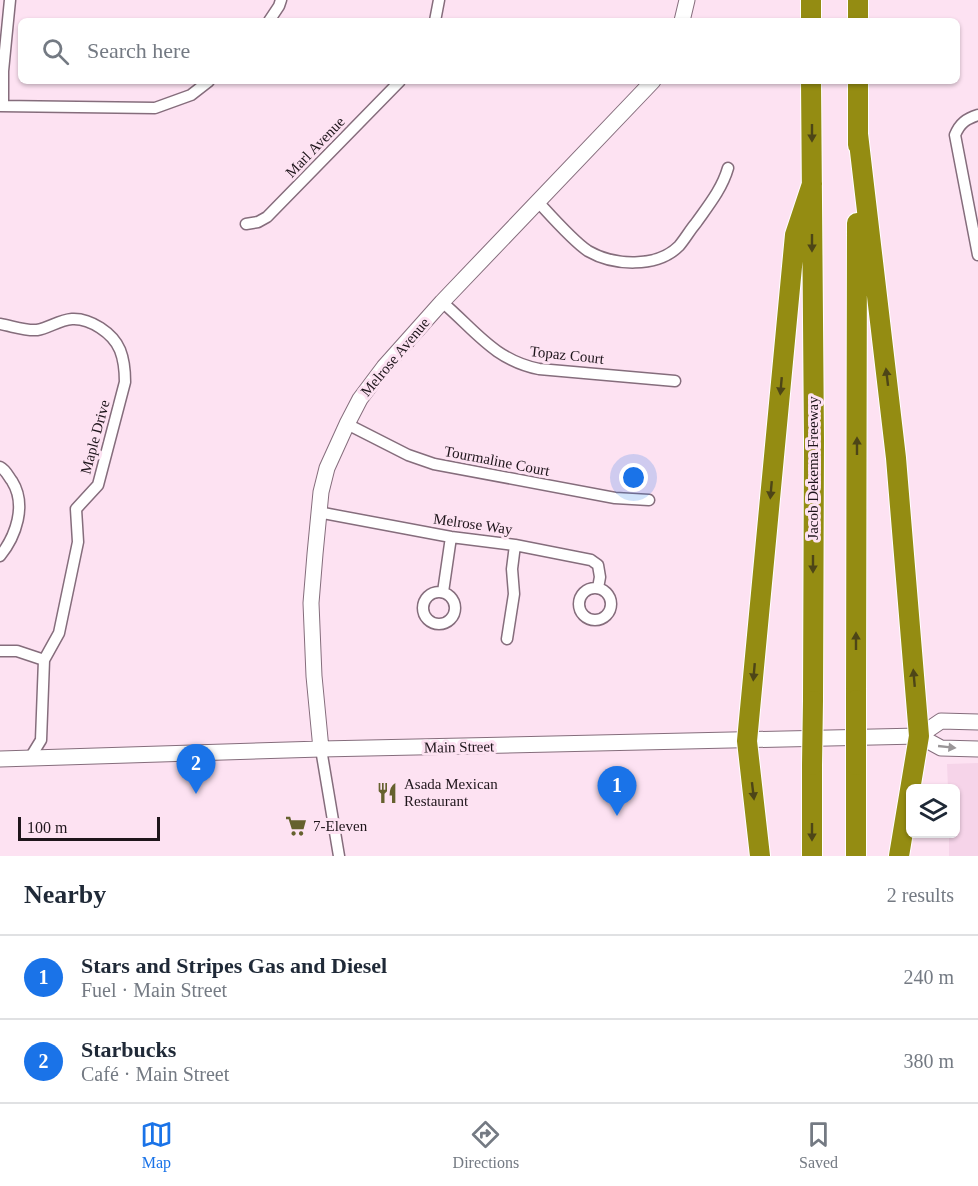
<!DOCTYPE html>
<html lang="en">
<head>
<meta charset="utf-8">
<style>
	:root { --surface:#fff; --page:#f2f2f3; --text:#1f2937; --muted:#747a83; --line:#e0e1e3; --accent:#1a73e8 }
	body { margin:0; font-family:Georgia,serif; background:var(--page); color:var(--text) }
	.controls { position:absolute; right:18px; bottom:18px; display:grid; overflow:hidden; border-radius:9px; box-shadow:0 2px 4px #0004 }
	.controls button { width:54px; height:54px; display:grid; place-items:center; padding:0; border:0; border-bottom:2px solid var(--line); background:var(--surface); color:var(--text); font:30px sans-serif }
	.scale { position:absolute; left:18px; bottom:15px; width:142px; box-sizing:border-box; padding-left:6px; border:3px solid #1e151b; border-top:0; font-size:16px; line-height:21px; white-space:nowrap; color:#1e151b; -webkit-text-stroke:4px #fde2f2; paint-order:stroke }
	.you { position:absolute; left:634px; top:478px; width:21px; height:21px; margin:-15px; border:4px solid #fff; border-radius:50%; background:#1a73e8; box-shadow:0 0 0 9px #1a73e833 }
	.badge { display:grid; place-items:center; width:39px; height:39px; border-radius:50%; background:var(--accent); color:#fff; font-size:20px; font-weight:700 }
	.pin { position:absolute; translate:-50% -50px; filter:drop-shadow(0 2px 3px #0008) }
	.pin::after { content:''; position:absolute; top:32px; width:21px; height:18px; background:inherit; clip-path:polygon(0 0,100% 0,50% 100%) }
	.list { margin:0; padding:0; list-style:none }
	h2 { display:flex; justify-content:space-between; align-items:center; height:78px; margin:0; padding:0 24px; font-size:26px }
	h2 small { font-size:20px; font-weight:400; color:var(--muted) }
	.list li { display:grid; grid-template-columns:39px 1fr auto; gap:18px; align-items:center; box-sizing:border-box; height:84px; padding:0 24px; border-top:2px solid var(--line) }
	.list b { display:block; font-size:22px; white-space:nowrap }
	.list p { margin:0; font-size:20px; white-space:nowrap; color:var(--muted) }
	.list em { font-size:20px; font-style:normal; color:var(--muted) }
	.icon { flex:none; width:33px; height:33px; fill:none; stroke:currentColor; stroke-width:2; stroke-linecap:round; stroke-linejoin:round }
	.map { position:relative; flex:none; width:978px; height:856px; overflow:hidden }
	.search { position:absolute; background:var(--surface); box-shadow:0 2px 4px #0004; left:18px; right:18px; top:18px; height:66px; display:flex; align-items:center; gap:15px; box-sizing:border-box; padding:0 21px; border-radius:9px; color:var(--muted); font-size:22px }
	.sheet { height:246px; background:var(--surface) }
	nav { display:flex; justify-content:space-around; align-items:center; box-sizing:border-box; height:84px; border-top:2px solid var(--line); background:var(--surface); font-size:16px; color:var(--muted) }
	nav a { display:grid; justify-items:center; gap:3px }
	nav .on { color:var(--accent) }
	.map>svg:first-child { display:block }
</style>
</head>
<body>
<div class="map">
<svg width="978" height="856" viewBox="0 0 978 856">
	<rect width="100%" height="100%" fill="#fde2f2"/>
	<path fill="#f6d4e9" d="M 978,763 L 978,856 L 949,856 L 949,834 L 956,834 L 956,788 L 948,788 L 947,764 Z"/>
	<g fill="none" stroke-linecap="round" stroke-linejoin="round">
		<defs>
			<path id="street" d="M 269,21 L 279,6 L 281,0
				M 435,21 L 439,0
				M 0,106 L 155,108 L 191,95 L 209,81
				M 3,106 L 3,71 L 10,0
				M 978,115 C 966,119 960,123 955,135 L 978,255
				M 539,203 C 551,216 574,242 588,251 C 614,266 657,268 679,246 C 685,239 690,230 696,223 C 708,206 722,189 728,168
				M 246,224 L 258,222 L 267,217 L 400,81
				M 442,302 C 475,330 494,360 539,369 L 675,381
				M 0,324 C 12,326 25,331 37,330 C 49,328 59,320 72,319 C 90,318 113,333 120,350 C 124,360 125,372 125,382 L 98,485 L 76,509 L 78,542 L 59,633 L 44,660 L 41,740 L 30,758
				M 347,424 L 408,455 L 434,464 L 615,498 L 649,500
				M 0,467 C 6,470 8,476 12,481 C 27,505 16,536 0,556
				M 318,512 L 451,537 L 515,545 L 591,560 L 598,565 L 600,577 L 598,588
				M579 604a16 16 0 1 1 32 0a16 16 0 1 1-32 0Z
				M423 608a16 16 0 1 1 32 0a16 16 0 1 1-32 0Z
				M 443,592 L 451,537
				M 507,639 L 514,594 L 512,569 L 515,545
				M 0,651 L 17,651 L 44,660
				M 321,749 L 339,856"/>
			<path id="secondary" d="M 682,21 L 687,0
				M 919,736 L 941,721 L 978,722
				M 321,749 L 314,676 L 311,603 L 315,554 L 321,492 L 327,468 L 347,424 L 360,399 L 384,367 L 442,302 L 653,81
				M 0,759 L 321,749 L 919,736 L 941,748 L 978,749"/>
			<path id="highway" d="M 811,0 L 811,21
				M 858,0 L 858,21
				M 811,81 L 814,440 L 813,701
				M 858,134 L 896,458 L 919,736 L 899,856
				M 858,145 L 858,81
				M 856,700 L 857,223
				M 760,856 L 747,741 L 795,235 L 812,184
				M 812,856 L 812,765
				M 856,856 L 856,765"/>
		</defs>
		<use href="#street" stroke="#856d7c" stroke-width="13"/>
		<use href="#secondary" stroke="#856d7c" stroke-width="17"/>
		<use href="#highway" stroke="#fff" stroke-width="22"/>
		<use href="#street" stroke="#fff" stroke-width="10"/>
		<use href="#secondary" stroke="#fff" stroke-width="15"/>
		<use href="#highway" stroke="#948c12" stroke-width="20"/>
		<defs>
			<path id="highway-bridge" d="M 812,765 L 813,701
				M 856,765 L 856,700"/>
		</defs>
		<use href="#highway-bridge" stroke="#fff" stroke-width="22" stroke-linecap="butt"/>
		<use href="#highway-bridge" stroke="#948c12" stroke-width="20"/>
	</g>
	<defs><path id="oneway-solid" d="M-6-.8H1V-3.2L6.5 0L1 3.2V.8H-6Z" transform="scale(1.5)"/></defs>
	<g fill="#4d4517">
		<use href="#oneway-solid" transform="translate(812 133) rotate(90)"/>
		<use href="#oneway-solid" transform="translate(812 243) rotate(90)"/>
		<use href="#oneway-solid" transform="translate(887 377) rotate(-97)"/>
		<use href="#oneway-solid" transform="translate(781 386) rotate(95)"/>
		<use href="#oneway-solid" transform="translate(857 446) rotate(-90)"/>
		<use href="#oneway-solid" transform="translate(771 490) rotate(95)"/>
		<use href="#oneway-solid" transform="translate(813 564) rotate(90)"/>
		<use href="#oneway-solid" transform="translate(856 641) rotate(-90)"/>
		<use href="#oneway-solid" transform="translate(754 672) rotate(95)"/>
		<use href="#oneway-solid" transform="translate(914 678) rotate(-95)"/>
		<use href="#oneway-solid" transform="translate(753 791) rotate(83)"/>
		<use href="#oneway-solid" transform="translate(812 832) rotate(90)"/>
	</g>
	<use fill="#9a9698" href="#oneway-solid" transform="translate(947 747) rotate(6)"/>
	<defs>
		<symbol id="restaurant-bare" viewBox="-9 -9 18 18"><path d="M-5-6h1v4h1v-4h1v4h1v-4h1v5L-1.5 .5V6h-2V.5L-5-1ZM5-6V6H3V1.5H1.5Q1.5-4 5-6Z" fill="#65612e" stroke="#fde2f2" stroke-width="2.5" paint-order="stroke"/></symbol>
		<symbol id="supermarket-bare" viewBox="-9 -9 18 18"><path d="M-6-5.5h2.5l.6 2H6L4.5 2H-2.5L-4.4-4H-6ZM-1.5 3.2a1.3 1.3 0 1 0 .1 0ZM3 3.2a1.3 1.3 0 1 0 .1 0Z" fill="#65612e" stroke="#fde2f2" stroke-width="2.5" paint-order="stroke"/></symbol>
	</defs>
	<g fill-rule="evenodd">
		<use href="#restaurant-bare" x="372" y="778" width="30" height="30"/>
		<use href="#supermarket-bare" x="281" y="811" width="30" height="30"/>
	</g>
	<g text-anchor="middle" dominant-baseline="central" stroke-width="6" stroke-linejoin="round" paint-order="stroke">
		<g font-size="15" fill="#1e151b" stroke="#fde2f2">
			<text transform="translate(315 147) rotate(-46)">Marl Avenue</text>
			<text transform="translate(567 355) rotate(6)">Topaz Court</text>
			<text transform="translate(395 357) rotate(-50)">Melrose Avenue</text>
			<text transform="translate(95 437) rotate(-75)">Maple Drive</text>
			<text transform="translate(497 461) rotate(11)">Tourmaline Court</text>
			<text transform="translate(813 468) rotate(-90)">Jacob Dekema Freeway</text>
			<text transform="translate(473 524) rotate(8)">Melrose Way</text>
			<text transform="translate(459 747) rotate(-1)">Main Street</text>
		</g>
		<g font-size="15" fill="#1e151b" stroke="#fde2f2" text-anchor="start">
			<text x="404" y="784">Asada Mexican<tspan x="404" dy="17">Restaurant</tspan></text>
			<text x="313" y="826">7-Eleven</text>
		</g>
	</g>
</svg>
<div class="controls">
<button><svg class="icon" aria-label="layers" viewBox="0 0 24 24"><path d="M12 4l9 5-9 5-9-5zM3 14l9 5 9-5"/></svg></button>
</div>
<div class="scale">100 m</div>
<div class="you"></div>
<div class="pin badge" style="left:617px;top:816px">1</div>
<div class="pin badge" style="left:196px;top:794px">2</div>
<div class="search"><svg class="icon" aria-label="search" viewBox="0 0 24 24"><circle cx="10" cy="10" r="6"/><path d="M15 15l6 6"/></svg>Search here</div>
</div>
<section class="sheet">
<h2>Nearby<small>2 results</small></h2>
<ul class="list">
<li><span class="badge">1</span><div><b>Stars and Stripes Gas and Diesel</b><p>Fuel · Main Street</p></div><em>240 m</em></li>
<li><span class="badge">2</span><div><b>Starbucks</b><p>Café · Main Street</p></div><em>380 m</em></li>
</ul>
</section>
<nav>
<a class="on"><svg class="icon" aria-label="map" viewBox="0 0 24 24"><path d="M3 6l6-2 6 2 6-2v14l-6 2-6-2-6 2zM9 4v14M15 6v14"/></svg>Map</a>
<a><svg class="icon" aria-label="directions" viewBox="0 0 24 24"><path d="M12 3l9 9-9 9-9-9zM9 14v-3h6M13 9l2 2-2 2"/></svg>Directions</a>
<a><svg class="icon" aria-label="saved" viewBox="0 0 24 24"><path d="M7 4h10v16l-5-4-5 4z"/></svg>Saved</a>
</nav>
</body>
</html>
